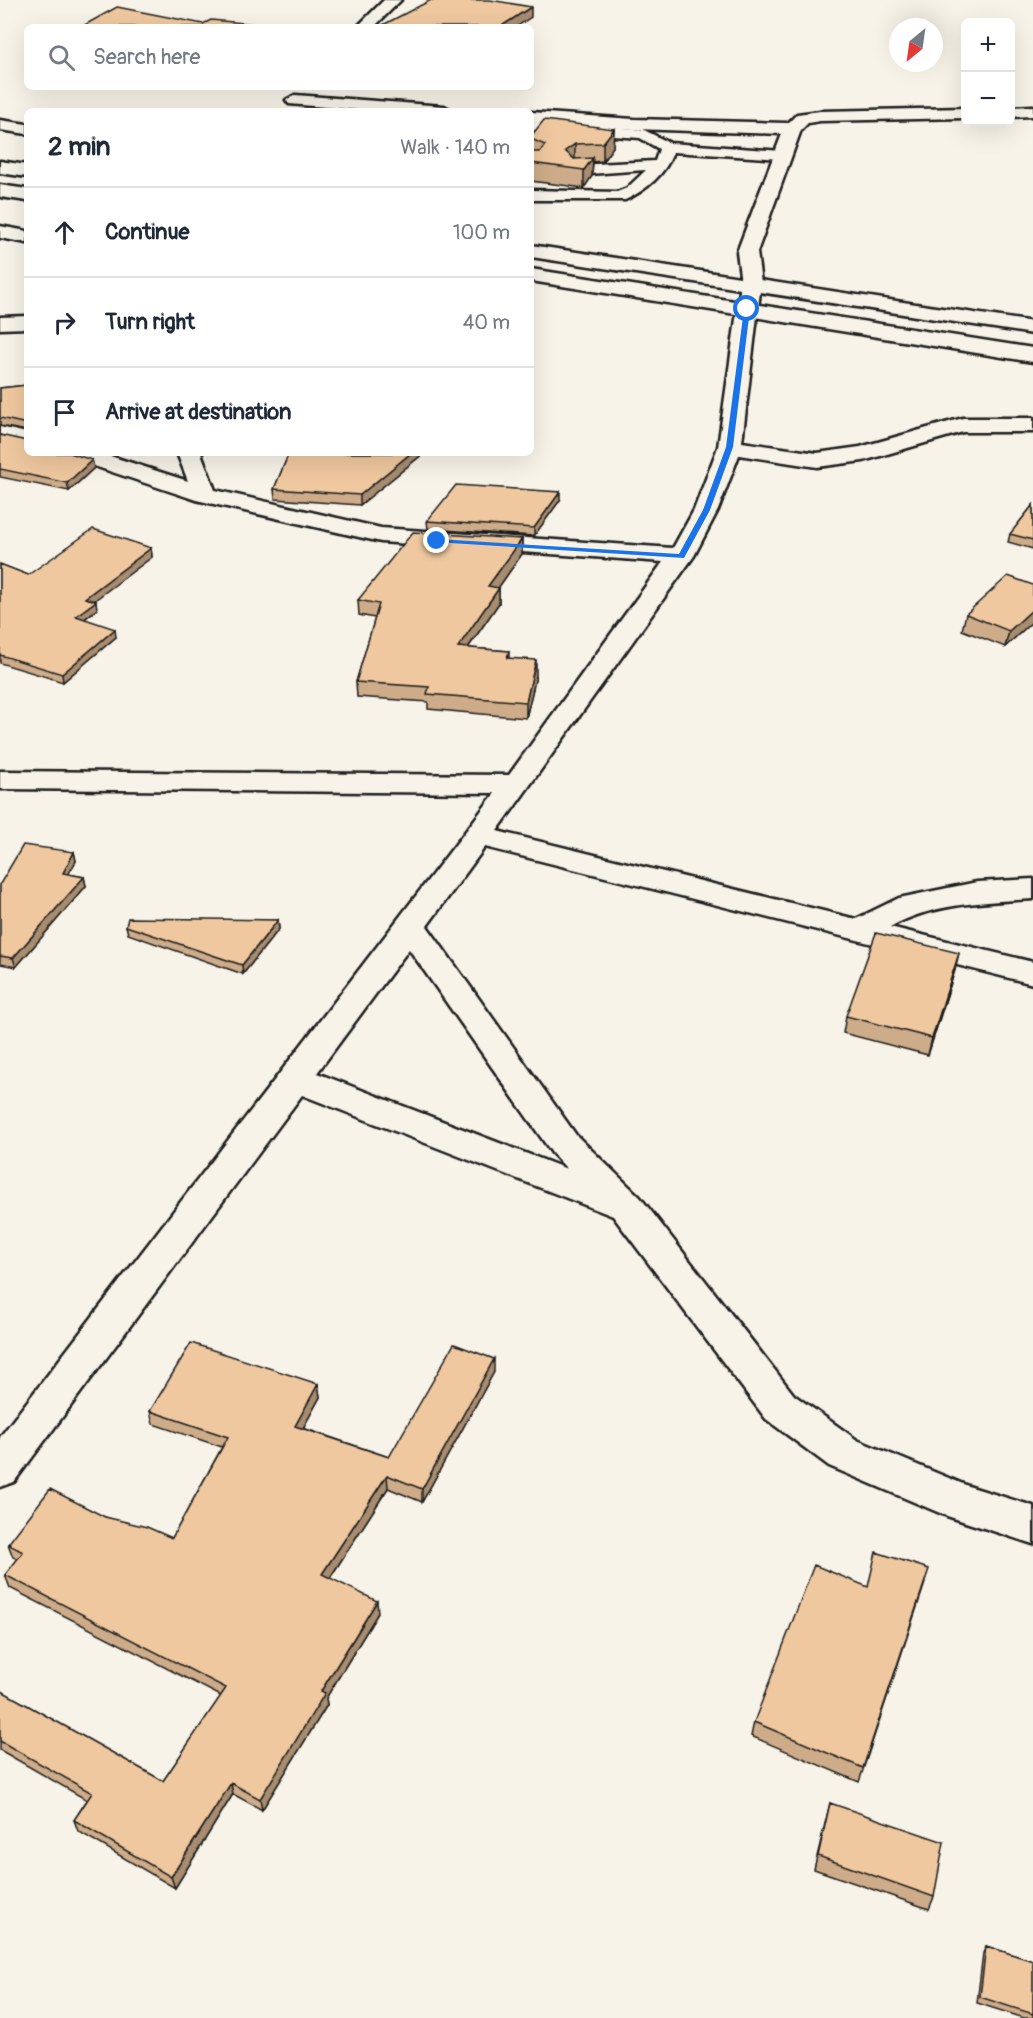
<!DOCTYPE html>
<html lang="en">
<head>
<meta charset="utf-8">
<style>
	:root { --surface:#fff; --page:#f6f6f7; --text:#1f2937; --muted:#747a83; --line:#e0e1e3 }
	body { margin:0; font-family:Pangolin,sans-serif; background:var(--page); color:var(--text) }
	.controls { position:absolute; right:18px; top:18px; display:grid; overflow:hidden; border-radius:9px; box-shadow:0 6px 24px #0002 }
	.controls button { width:54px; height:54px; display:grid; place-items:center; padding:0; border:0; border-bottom:2px solid var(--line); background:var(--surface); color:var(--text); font:30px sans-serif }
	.compass { position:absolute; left:889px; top:18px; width:54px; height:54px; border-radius:50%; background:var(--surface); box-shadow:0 6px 24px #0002; rotate:209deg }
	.stop { position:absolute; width:18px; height:18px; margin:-14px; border:4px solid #1a73e8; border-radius:50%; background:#fff }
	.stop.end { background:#1a73e8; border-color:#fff; box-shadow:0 2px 6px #0008 }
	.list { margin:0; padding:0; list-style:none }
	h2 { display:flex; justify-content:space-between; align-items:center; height:78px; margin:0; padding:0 24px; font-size:26px }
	h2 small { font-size:20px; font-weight:400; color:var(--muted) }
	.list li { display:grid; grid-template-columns:39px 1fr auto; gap:18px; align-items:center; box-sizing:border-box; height:90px; padding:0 24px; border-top:2px solid var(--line) }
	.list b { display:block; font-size:22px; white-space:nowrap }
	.list em { font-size:20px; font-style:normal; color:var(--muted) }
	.icon { flex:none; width:33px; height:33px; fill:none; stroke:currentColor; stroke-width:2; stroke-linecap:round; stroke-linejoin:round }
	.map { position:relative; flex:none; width:1033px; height:2018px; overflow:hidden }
	.search { position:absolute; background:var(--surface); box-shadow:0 6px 24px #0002; left:24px; top:24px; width:510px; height:66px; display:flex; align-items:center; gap:15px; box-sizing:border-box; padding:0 21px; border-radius:9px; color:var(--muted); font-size:22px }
	.panel { position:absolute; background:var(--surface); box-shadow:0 6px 24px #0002; left:24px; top:108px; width:510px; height:348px; border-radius:9px }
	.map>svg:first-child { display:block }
</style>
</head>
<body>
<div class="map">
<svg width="1033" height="2018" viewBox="0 0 1033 2018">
	<rect width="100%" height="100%" fill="#f7f3e8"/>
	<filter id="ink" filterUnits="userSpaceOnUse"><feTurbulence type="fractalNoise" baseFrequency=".0167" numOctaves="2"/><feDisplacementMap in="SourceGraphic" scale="12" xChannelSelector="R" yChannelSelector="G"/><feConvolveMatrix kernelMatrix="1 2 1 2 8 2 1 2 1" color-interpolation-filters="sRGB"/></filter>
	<g filter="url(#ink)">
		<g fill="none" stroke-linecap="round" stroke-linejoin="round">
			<defs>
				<path id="service" d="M 531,122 L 575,123 L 644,130 L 670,143 L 782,151 L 789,155 L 782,159 L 673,152 C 666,174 645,191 625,200 L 531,200 L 531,190 L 617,192 L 627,188 L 646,170 L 575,175 L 567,170 L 575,165 L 655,161 L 659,149 L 640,138 L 531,130 Z"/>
				<path id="minor" d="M 384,0 L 401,0 L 374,27 L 357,27 Z
					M 295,95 L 444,106 L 453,111 L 373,111 L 289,104 L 286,100 Z
					M 1033,106 L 1033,116 L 1010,117 L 1010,107 Z
					M 966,108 L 966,118 L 820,121 L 808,123 L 801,130 L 757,252 L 761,283 L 742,442 L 817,453 L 860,447 L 963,418 L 1033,418 L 1033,432 L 963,432 L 863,461 L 817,467 L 739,455 L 718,510 L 694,556 L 497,831 L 856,919 L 899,898 L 977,882 L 1033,879 L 1033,899 C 986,902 932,903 890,927 L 1033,962 L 1033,984 L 485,847 L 427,926 L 576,1135 L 640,1197 L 794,1395 L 857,1440 L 968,1486 L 1033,1506 L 1033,1544 L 947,1516 L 829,1466 L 766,1419 L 613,1216 L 302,1095 L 14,1482 L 0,1487 L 0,1437 L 495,793 L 0,789 L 0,771 L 509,775 L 663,562 L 381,542 L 196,500 L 70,458 L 66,453 L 101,453 L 188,481 L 177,453 L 201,453 L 215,490 L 381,528 L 673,548 L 694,510 L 718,447 L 741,283 L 737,252 L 782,134 L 634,129 L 531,122 L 531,112 L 634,119 L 788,123 L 797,114 L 820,111 ZM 409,949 L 552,1153 L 567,1169 L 317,1073 Z
					M 0,120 L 27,124 L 27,134 L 0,130 Z
					M 0,226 L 27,231 L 27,243 L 0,238 Z
					M 27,316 L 27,328 L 0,329 L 0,317 Z
					M 0,427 L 27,433 L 27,447 L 0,441 Z"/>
				<path id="primary" d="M 0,161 L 27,165 L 27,177 L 0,173 Z
					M 0,185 L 27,189 L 27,201 L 0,197 Z
					M 531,245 L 1033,322 L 1033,334 L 531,257 Z
					M 531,269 L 1033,348 L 1033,362 L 531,281 Z"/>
			</defs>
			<use href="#service" stroke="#1c1c1c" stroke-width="5"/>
			<use href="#minor" stroke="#1c1c1c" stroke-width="5"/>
			<use href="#primary" stroke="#1c1c1c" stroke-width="5"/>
			<use href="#service" fill="#f7f3e8" fill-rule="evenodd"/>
			<use href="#minor" fill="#f7f3e8" fill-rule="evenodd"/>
			<use href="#primary" fill="#f7f3e8" fill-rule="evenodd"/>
		</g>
		<path fill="#ceac89" stroke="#1c1c1c" stroke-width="1.5" d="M 614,129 L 613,147 L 603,161 L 593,162 L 592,176 L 584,188 L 531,181 L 531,136 Z
			M 27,385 L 27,431 L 0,426 L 0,388 Z
			M 0,435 L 27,453 L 92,460 L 94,468 L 69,491 L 0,477 Z
			M 289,453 L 424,453 L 360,505 L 275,499 L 274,489 Z
			M 560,500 L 534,536 L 428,529 L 427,521 Z
			M 1033,505 L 1033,549 L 1008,542 L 1010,534 Z
			M 522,539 L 522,554 L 498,588 L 499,588 L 499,603 L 468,648 L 509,651 L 509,658 L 536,676 L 526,718 L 428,709 L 428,702 L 357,697 L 356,682 L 375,618 L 359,615 L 358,600 Z
			M 151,548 L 152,557 L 94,600 L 97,609 L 85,619 L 116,637 L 63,682 L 0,663 L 0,564 L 28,575 Z
			M 1033,585 L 1033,621 L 1005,647 L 962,630 L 966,614 Z
			M 74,852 L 76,861 L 68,874 L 84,877 L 86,886 L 16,967 L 0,964 L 0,884 Z
			M 278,920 L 279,929 L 243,974 L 128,934 L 126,926 Z
			M 955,970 L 928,1055 L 843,1033 L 846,1016 Z
			M 494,1372 L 422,1502 L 388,1488 L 330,1578 L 378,1613 L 326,1698 L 327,1705 L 262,1810 L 233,1794 L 175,1888 L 78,1831 L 74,1820 L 87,1800 L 0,1750 L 0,1690 L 163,1781 L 221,1696 L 10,1588 L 5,1575 L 18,1559 L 13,1557 L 8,1544 L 105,1517 L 172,1538 L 222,1447 L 153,1424 L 150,1411 L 318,1384 L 320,1397 L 303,1428 L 389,1457 Z
			M 925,1583 L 859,1782 L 751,1736 L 754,1722 L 868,1587 Z
			M 830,1803 L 934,1897 L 929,1909 L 814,1869 Z
			M 986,1946 L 1033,1961 L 1033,2018 L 1024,2018 L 977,2003 L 983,1953 Z"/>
		<path fill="#a78c6f" stroke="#1c1c1c" stroke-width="1.5" d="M 531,7 L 531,17 L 516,27 L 500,27 Z
			M 614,129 L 613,147 L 603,161 L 603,143 Z
			M 575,144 L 575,163 L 565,151 Z
			M 593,158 L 592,176 L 584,188 L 584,170 Z
			M 411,453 L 424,453 L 360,505 L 360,495 Z
			M 92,460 L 94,468 L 69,491 L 67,483 Z
			M 560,492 L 560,500 L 534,536 L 534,528 Z
			M 522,539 L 522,554 L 489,601 L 488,586 Z
			M 151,548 L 152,557 L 87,606 L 85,598 Z
			M 499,588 L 499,603 L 458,662 L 458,647 Z
			M 96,601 L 97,609 L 78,624 L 76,616 Z
			M 1033,609 L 1033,621 L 1005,647 L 1009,631 Z
			M 115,629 L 116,637 L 63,682 L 62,674 Z
			M 536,660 L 536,676 L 526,718 L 526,702 Z
			M 74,852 L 76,861 L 64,882 L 63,873 Z
			M 84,877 L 86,886 L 16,967 L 13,958 Z
			M 278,920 L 279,929 L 243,974 L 242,965 Z
			M 959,953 L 955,970 L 928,1055 L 932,1038 Z
			M 494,1359 L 494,1372 L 422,1502 L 422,1489 Z
			M 318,1384 L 320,1397 L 297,1439 L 295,1426 Z
			M 387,1475 L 388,1488 L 324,1587 L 322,1574 Z
			M 377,1601 L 378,1613 L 326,1698 L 327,1705 L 262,1810 L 260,1799 L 321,1691 Z
			M 231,1783 L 233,1794 L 175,1888 L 171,1877 Z"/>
		<path fill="#efc89f" stroke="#1c1c1c" stroke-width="1.5" d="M 431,0 L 490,0 L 531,7 L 500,27 L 379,27 Z
			M 117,7 L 203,24 L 211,20 L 288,27 L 81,27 Z
			M 544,120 L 614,129 L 603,143 L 575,144 L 565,151 L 574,159 L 593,158 L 584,170 L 531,163 L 531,152 L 540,152 L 545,145 L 531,139 L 531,136 Z
			M 27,385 L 27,424 L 0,418 L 0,388 Z
			M 0,435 L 27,441 L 27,435 L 27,453 L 70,453 L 92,460 L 67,483 L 0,469 Z
			M 289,453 L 411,453 L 360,495 L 274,489 Z
			M 456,485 L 560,492 L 534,528 L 427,521 Z
			M 1033,505 L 1033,540 L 1010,534 Z
			M 93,529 L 151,548 L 85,598 L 96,601 L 76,616 L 115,629 L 62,674 L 0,655 L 0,564 L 28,575 Z
			M 413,532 L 522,539 L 488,586 L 499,588 L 458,647 L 509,651 L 507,658 L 536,660 L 526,702 L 427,694 L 429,687 L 356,682 L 379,604 L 358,600 Z
			M 1008,576 L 1033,585 L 1033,609 L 1009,631 L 966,614 Z
			M 23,845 L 74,852 L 63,873 L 84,877 L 13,958 L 0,956 L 0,884 Z
			M 128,918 L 278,920 L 242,965 L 126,926 Z
			M 876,933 L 959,953 L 932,1038 L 846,1016 Z
			M 191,1343 L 318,1384 L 295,1426 L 389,1457 L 454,1344 L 494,1359 L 422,1489 L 387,1475 L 322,1574 L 377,1601 L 321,1691 L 325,1693 L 260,1799 L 231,1783 L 171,1877 L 74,1820 L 92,1793 L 0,1741 L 0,1690 L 163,1781 L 226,1688 L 5,1575 L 23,1552 L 8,1544 L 50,1489 L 105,1517 L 147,1527 L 172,1538 L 228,1437 L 150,1411 Z
			M 876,1552 L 929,1569 L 863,1768 L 754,1722 L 814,1565 L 868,1587 Z
			M 830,1803 L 944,1842 L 934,1897 L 818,1856 Z
			M 986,1946 L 1033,1961 L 1033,2014 L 980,1997 Z"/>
	</g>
	<path fill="#1a73e8" d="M 747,307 L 750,309 L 733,447 L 710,510 L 684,558 L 434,542 L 437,539 L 679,554 L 703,510 L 726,447 L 744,309 Z"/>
</svg>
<div class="controls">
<button>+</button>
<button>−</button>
</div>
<svg class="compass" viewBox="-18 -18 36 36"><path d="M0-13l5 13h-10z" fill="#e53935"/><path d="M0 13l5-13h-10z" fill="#747a83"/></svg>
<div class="stop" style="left:747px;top:309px"></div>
<div class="stop end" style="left:437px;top:541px"></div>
<div class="search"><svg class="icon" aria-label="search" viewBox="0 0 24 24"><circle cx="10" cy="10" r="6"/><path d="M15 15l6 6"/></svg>Search here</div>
<section class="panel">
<h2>2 min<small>Walk · 140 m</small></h2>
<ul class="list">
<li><svg class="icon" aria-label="ahead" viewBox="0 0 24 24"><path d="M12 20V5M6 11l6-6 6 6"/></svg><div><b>Continue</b></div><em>100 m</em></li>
<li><svg class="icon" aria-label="right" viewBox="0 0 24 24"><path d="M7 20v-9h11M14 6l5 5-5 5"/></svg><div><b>Turn right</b></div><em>40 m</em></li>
<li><svg class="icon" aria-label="arrive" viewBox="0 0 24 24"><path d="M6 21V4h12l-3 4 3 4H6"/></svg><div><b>Arrive at destination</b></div></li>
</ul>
</section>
</div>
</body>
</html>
